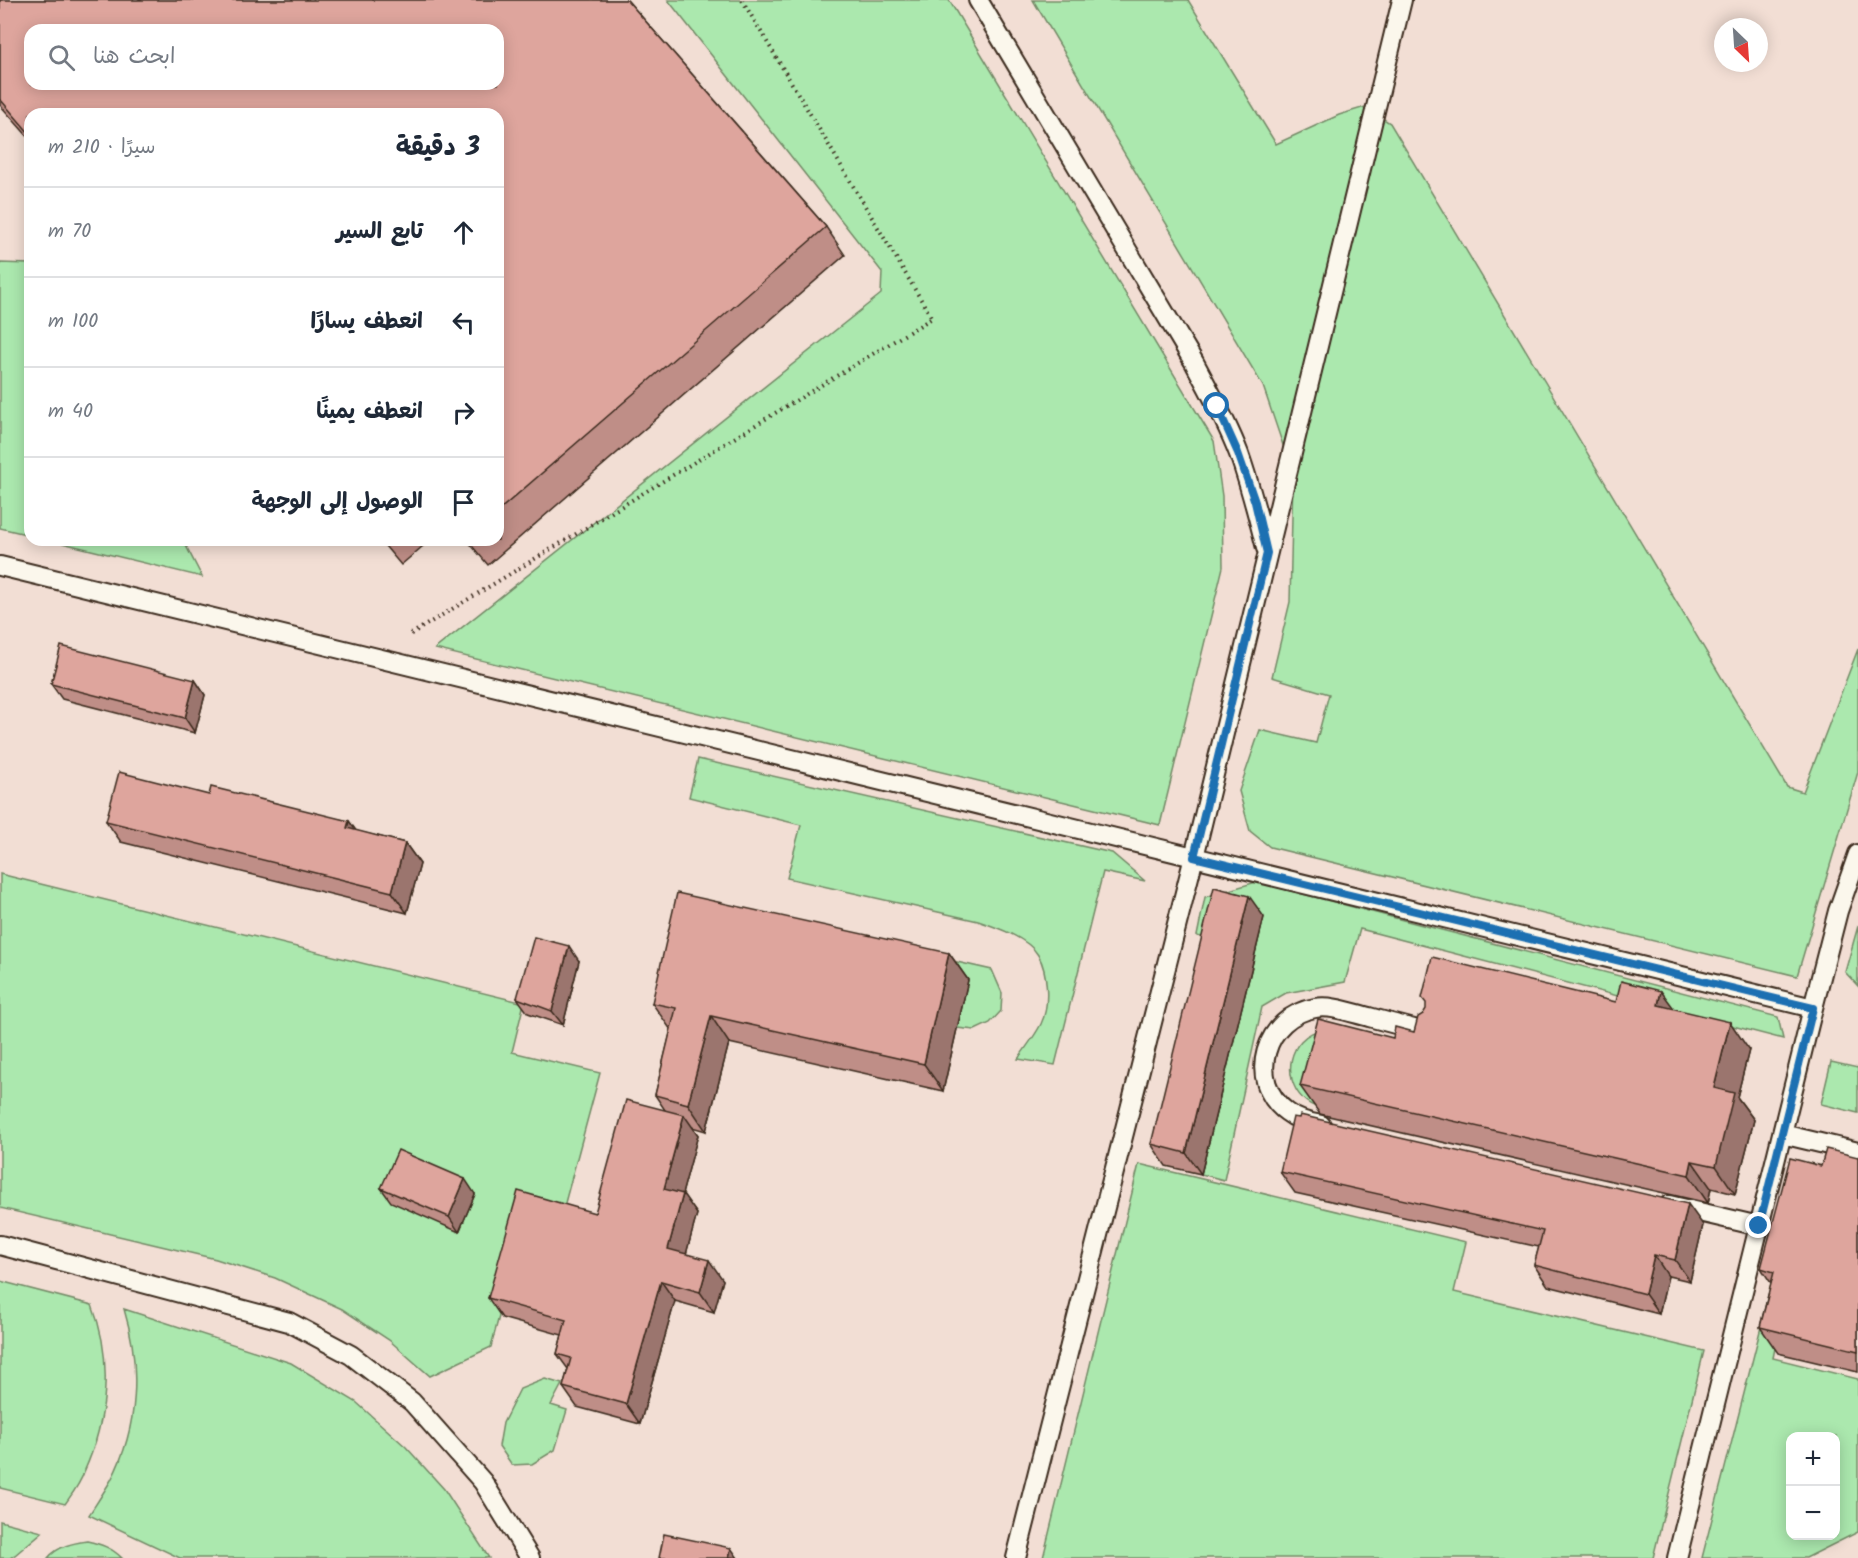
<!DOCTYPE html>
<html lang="ar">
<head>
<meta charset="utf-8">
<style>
	:root { --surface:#fff; --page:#f2f2f3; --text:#1f2937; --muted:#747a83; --line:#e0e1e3 }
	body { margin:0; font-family:Kalam,"Playpen Sans Arabic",sans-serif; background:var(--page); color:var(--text); direction:rtl }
	.controls { position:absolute; right:18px; bottom:18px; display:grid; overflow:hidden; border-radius:12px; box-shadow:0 3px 15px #0003 }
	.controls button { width:54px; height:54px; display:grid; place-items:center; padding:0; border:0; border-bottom:2px solid var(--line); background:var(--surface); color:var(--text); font:30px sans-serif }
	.compass { position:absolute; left:1714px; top:18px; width:54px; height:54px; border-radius:50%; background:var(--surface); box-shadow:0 3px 15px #0003; rotate:155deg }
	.stop { position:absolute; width:18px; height:18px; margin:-14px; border:4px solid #1f6fb2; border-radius:50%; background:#fff }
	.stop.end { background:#1f6fb2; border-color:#fff; box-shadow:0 2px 6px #0008 }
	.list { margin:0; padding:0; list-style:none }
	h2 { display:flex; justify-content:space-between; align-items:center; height:78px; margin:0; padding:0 24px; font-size:26px }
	h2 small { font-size:20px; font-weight:400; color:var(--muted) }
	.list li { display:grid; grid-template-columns:39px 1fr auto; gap:18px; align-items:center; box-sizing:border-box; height:90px; padding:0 24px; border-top:2px solid var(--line) }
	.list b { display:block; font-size:22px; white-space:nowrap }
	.list em { font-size:20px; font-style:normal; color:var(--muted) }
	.icon { flex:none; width:33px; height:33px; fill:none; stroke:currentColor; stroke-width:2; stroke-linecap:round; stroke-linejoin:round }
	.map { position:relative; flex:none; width:1858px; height:1558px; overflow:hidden; direction:ltr }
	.search { position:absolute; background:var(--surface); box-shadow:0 3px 15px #0003; left:24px; top:24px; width:480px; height:66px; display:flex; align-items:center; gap:15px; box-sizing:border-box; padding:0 21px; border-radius:18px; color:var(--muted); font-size:22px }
	.panel { position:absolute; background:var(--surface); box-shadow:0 3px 15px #0003; left:24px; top:108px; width:480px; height:438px; border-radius:18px; direction:rtl }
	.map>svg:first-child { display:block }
</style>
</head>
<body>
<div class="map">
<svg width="1858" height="1558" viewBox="0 0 1858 1558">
	<rect width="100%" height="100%" fill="#f2ded4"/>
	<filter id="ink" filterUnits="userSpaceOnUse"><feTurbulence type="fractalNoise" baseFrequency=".0167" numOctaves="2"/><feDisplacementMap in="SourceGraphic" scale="12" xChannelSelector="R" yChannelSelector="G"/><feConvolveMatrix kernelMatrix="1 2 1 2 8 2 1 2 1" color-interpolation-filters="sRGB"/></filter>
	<g filter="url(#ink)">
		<path fill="#abe8ae" stroke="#738966" stroke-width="1.5" fill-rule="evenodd" d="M 668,0 L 949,0 L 1214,441 L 1222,496 L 1223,567 L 1160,825 L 435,649 L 881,294 L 882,272 Z
			M 1033,0 L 1188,0 L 1276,144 L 1339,115 L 1365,107 L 1390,123 L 1787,787 L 1803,792 L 1858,649 L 1858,772 L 1797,976 L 1270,847 L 1250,831 L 1239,791 L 1260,730 L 1316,743 L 1329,694 L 1272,677 L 1290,602 L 1293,475 L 1263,386 Z
			M 0,263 L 30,264 L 30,535 L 0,528 Z
			M 50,540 L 183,540 L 202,577 Z
			M 698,759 L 1112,853 L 1145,881 L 1103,872 L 1055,1065 L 1018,1059 C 1026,1047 1035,1036 1041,1024 C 1050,1006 1048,972 1038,955 C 1028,938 996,927 978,921 L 787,878 L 801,825 L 689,797 Z
			M 0,874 L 524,1003 L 512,1052 L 600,1073 L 562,1214 L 528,1205 L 491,1347 L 430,1376 L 389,1340 L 342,1309 L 275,1278 L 216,1259 L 0,1208 Z
			M 1256,882 L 1778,1017 L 1783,1039 L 1360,929 L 1345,982 L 1286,993 L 1262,1007 L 1224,1180 L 1201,1174 L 1263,917 L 1221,942 L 1197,936 L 1205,897 Z
			M 1858,926 L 1858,986 L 1845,972 Z
			M 917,953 L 992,970 L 1002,993 L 1001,1011 L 990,1023 L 975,1030 L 957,1028 L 967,980 Z
			M 1326,1028 L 1320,1108 C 1291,1101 1281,1063 1301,1041 C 1308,1033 1317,1031 1326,1028 Z
			M 1831,1062 L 1858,1068 L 1858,1113 L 1821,1104 Z
			M 1139,1164 L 1466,1242 L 1454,1292 L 1704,1351 L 1653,1558 L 1043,1558 Z
			M 0,1281 L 92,1305 C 113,1359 108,1419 84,1472 C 80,1484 72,1494 65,1504 L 0,1488 Z
			M 124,1309 L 291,1363 L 356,1402 L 406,1447 L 444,1489 L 489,1558 L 180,1558 L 89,1515 C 96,1504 104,1492 111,1480 C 139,1427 141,1365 124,1309 Z
			M 1763,1319 L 1780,1324 L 1773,1358 L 1858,1379 L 1858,1532 L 1806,1558 L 1702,1558 ZM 1790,1436 L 1836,1436 L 1836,1536 L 1790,1536 Z
			M 545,1379 L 562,1384 L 551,1405 L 567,1410 L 555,1450 L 532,1464 L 512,1465 L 499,1446 L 503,1423 L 520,1389 Z
			M 0,1521 L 42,1532 L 15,1555 L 10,1558 L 0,1558 Z
			M 87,1541 C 101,1544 112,1548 122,1558 L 48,1558 C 58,1546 73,1543 87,1541 Z"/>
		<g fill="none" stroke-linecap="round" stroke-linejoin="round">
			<defs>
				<path id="service" d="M 978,0 L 1194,362 C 1210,392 1227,422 1239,454 C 1250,485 1258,516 1266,548
					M 0,566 L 1813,1008
					M 1321,1125 C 1309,1123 1297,1120 1287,1112 C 1245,1081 1265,1016 1315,1008 C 1332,1005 1352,1013 1369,1017 C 1391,1023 1413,1029 1435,1034
					M 1782,1134 L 1858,1152
					M 1669,1205 L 1759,1226
					M 0,1245 L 289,1322 L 351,1355 L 412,1402 L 483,1482 L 530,1558
					M 1016,1558 L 1194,857 L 1402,0
					M 1677,1558 L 1813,1008 L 1838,911 L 1858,854"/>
			</defs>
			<use href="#service" stroke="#3b2a1e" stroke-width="22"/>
			<path stroke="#3b2a1e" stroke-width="4" stroke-dasharray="1.5 4.5" stroke-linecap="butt" d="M 411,634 L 932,318 L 742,0"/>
			<use href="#service" stroke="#fbf7ec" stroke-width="18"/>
		</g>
		<path fill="#bf8e87" stroke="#3b2a1e" stroke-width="1.5" fill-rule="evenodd" d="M 0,0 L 627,0 L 826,227 L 845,255 L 488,565 L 467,540 L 498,540 L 498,114 L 30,114 L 30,139 L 0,105 ZM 30,30 L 498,30 L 498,84 L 30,84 Z
			M 380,540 L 430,540 L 401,565 Z
			M 195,680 L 205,695 L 195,733 L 62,699 L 51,684 Z
			M 209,795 L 349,821 L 356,831 L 405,843 L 420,864 L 407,913 L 121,842 L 106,821 Z
			M 1264,917 L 1201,1174 L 1166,1166 L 1151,1144 Z
			M 949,953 L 968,980 L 943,1091 L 729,1043 L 706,1131 L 692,1127 L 698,1135 L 682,1194 L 697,1214 L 686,1254 L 723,1280 L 714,1312 L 675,1301 L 640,1424 L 577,1407 L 563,1387 L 568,1369 L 557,1354 L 562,1335 L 502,1318 L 488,1298 L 595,1213 L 665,1110 L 655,1095 L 671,1030 L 652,1003 Z
			M 579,961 L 563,1025 L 528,1013 L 517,998 Z
			M 1616,1002 L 1674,1009 L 1749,1050 L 1737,1097 L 1754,1120 L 1735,1194 L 1711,1188 L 1708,1203 L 1320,1114 L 1300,1086 L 1393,1038 L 1414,1032 L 1423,1014 Z
			M 1858,1157 L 1858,1372 L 1778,1353 L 1760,1327 L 1771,1283 L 1761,1268 Z
			M 1280,1172 L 1703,1225 L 1690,1281 L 1668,1276 L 1659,1314 L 1548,1286 L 1534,1265 L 1539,1247 L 1295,1193 Z
			M 381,1188 L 475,1194 L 459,1232 L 391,1202 Z"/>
		<path fill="#9b746e" stroke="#3b2a1e" stroke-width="1.5" d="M 195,680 L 205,695 L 195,733 L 185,718 Z
			M 349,821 L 364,842 L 347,828 Z
			M 405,843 L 420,864 L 407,913 L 392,892 Z
			M 1249,896 L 1264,917 L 1201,1174 L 1186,1153 Z
			M 569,946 L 579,961 L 563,1025 L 552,1011 Z
			M 949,953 L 968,980 L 943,1091 L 924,1064 Z
			M 1661,991 L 1681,1018 L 1658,1005 Z
			M 711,1016 L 729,1043 L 706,1131 L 688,1104 Z
			M 1730,1022 L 1749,1050 L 1737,1097 L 1754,1120 L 1735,1194 L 1716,1166 L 1714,1088 Z
			M 684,1115 L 698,1135 L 678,1209 L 664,1189 Z
			M 1692,1161 L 1711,1188 L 1708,1203 L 1689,1175 Z
			M 465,1179 L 475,1194 L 459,1232 L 449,1217 Z
			M 683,1194 L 697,1214 L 682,1269 L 668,1249 Z
			M 1688,1204 L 1703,1225 L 1690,1281 L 1675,1260 Z
			M 1654,1255 L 1668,1276 L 1659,1314 L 1645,1294 Z
			M 709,1260 L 723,1280 L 714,1312 L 700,1292 Z
			M 661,1281 L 675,1301 L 640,1424 L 626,1404 Z
			M 731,1548 L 738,1558 L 729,1557 Z"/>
		<path fill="#dea59d" stroke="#3b2a1e" stroke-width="1.5" fill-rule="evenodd" d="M 0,0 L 627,0 L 826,227 L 498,511 L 498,114 L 30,114 L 30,134 L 0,99 ZM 30,30 L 498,30 L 498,84 L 30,84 Z
			M 61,646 L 195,680 L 185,718 L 51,684 Z
			M 119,772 L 209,795 L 211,787 L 349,821 L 347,828 L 405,843 L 392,892 L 106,821 Z
			M 1214,887 L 1249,896 L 1186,1153 L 1151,1144 Z
			M 677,893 L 949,953 L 924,1064 L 711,1016 L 688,1104 L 655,1095 L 676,1008 L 652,1003 Z
			M 534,937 L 569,946 L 552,1011 L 517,998 Z
			M 1432,957 L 1616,1002 L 1621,981 L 1661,991 L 1658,1005 L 1730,1022 L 1714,1088 L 1734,1093 L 1716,1166 L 1692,1161 L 1689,1175 L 1300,1086 L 1318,1019 L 1393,1038 L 1395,1027 L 1414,1032 L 1418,1017 L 1423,1014 L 1426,1009 L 1426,1003 L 1422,998 Z
			M 626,1100 L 684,1115 L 664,1189 L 683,1194 L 668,1249 L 709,1260 L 700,1292 L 661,1281 L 626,1404 L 563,1387 L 571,1358 L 557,1354 L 566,1320 L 488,1298 L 518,1191 L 595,1213 Z
			M 1300,1115 L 1688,1204 L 1675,1260 L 1654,1255 L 1645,1294 L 1534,1265 L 1543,1231 L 1280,1172 L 1293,1117 L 1299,1118 Z
			M 1826,1149 L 1858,1157 L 1858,1351 L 1760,1327 L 1774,1272 L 1761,1268 L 1790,1158 L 1821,1166 Z
			M 398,1150 L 465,1179 L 449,1217 L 381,1188 Z
			M 664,1534 L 731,1548 L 729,1557 L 732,1558 L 659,1558 Z"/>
	</g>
	<g fill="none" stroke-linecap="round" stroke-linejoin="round" filter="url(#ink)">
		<path stroke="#1f6fb2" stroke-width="8" d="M 1217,406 L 1238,453 L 1255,502 L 1267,553 L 1194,857 L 1813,1008 L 1759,1226"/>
	</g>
</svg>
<div class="controls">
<button>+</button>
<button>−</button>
</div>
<svg class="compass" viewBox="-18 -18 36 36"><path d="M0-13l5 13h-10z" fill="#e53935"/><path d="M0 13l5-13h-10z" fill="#747a83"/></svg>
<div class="stop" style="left:1217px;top:406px"></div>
<div class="stop end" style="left:1759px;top:1226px"></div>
<div class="search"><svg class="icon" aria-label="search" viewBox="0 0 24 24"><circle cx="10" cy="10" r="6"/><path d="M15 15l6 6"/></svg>ابحث هنا</div>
<section class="panel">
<h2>3 دقيقة<small>سيرًا · 210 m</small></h2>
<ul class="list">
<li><svg class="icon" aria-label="ahead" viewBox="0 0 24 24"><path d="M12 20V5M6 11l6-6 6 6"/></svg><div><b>تابع السير</b></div><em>70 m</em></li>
<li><svg class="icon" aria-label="left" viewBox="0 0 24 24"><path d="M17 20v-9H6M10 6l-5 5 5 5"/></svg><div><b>انعطف يسارًا</b></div><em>100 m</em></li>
<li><svg class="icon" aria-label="right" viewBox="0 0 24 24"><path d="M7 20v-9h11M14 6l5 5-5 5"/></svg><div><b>انعطف يمينًا</b></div><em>40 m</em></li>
<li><svg class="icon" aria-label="arrive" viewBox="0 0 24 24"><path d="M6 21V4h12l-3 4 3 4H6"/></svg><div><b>الوصول إلى الوجهة</b></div></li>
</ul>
</section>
</div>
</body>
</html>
